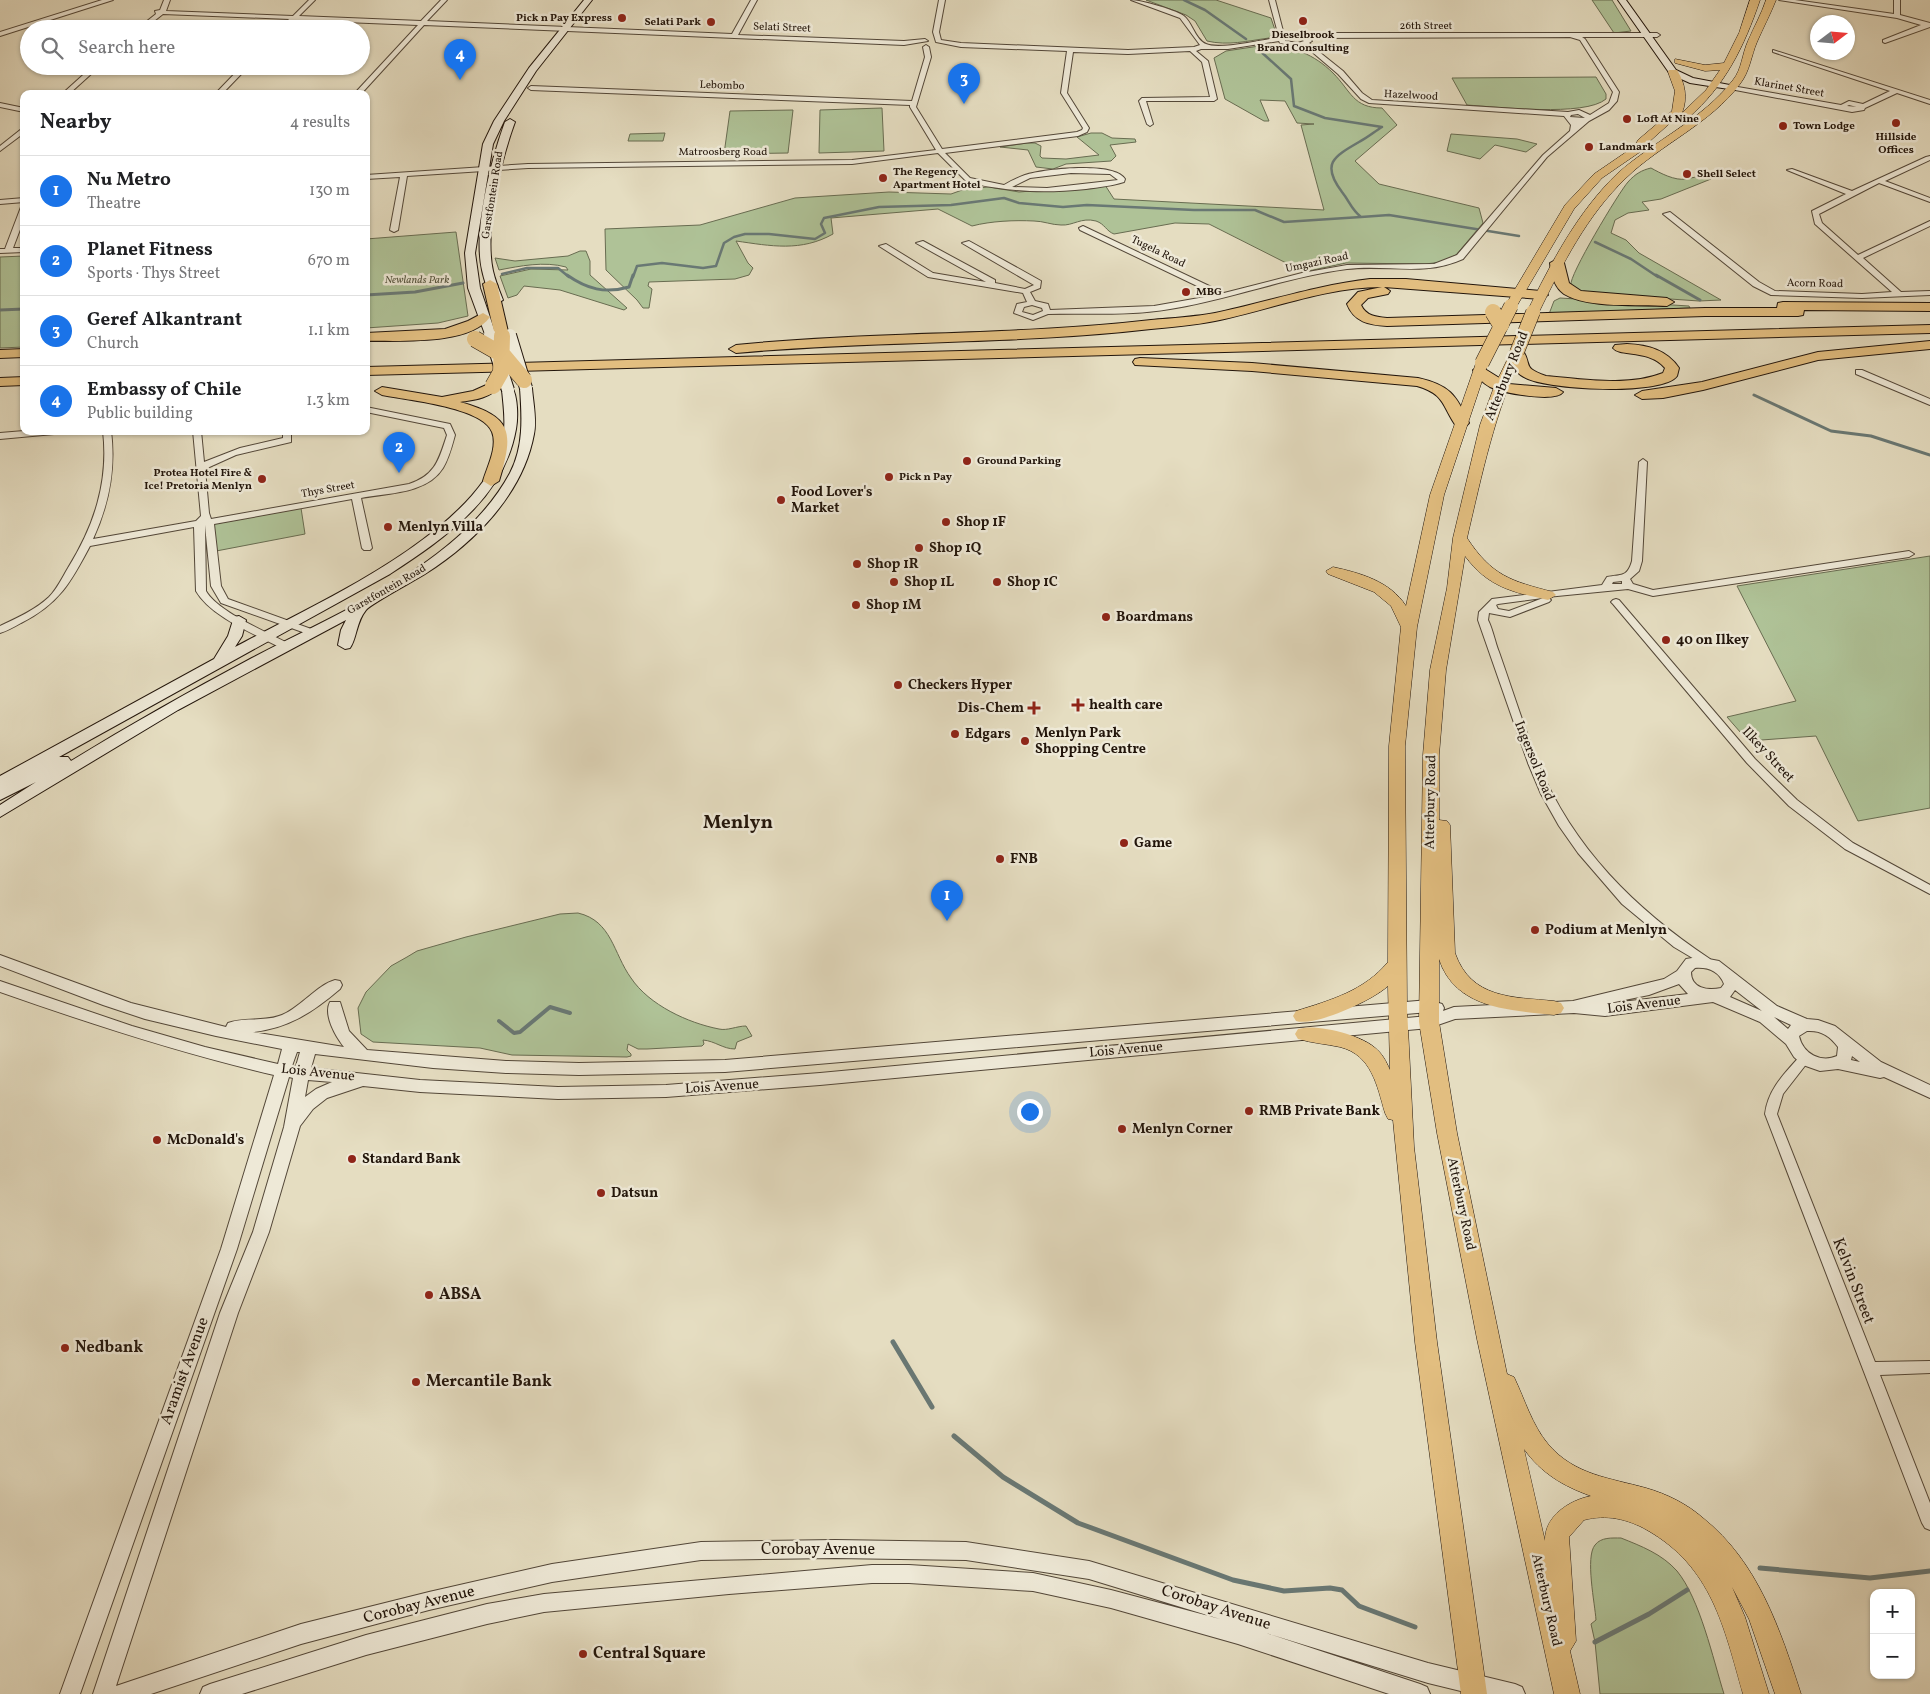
<!DOCTYPE html>
<html lang="en">
<head>
<meta charset="utf-8">
<style>
	:root { --surface:#fff; --page:#f2f2f2; --text:#202124; --muted:#757577; --line:#e0e0e0; --accent:#1a73e8 }
	body { margin:0; font-family:Vollkorn,serif; background:var(--page); color:var(--text) }
	.controls { position:absolute; right:15px; bottom:15px; display:grid; overflow:hidden; border-radius:10px; box-shadow:0 1px 4px #0004 }
	.controls button { width:45px; height:45px; display:grid; place-items:center; padding:0; border:0; border-bottom:1px solid var(--line); background:var(--surface); color:var(--text); font:25px sans-serif }
	.compass { position:absolute; left:1810px; top:15px; width:45px; height:45px; border-radius:50%; background:var(--surface); box-shadow:0 1px 4px #0004; rotate:74deg }
	.you { position:absolute; left:1029px; top:1111px; width:18px; height:18px; margin:-12px; border:4px solid #fff; border-radius:50%; background:#1a73e8; box-shadow:0 0 0 8px #1a73e833 }
	.badge { display:grid; place-items:center; width:32px; height:32px; border-radius:50%; background:var(--accent); color:#fff; font-size:16px; font-weight:700 }
	.pin { position:absolute; translate:-50% -41px; filter:drop-shadow(0 1px 2px #0008) }
	.pin::after { content:''; position:absolute; top:26px; width:18px; height:15px; background:inherit; clip-path:polygon(0 0,100% 0,50% 100%) }
	.list { margin:0; padding:0; list-style:none }
	h2 { display:flex; justify-content:space-between; align-items:center; height:65px; margin:0; padding:0 20px; font-size:21px }
	h2 small { font-size:16px; font-weight:400; color:var(--muted) }
	.list li { display:grid; grid-template-columns:32px 1fr auto; gap:15px; align-items:center; box-sizing:border-box; height:70px; padding:0 20px; border-top:1px solid var(--line) }
	.list b { display:block; font-size:19px; white-space:nowrap }
	.list p { margin:0; font-size:16px; white-space:nowrap; color:var(--muted) }
	.list em { font-size:16px; font-style:normal; color:var(--muted) }
	.icon { flex:none; width:28px; height:28px; fill:none; stroke:currentColor; stroke-width:2; stroke-linecap:round; stroke-linejoin:round }
	.map { position:relative; flex:none; width:1930px; height:1694px; overflow:hidden }
	.search { position:absolute; background:var(--surface); box-shadow:0 1px 4px #0004; left:20px; top:20px; width:350px; height:55px; display:flex; align-items:center; gap:12px; box-sizing:border-box; padding:0 18px; border-radius:28px; color:var(--muted); font-size:19px }
	.panel { position:absolute; background:var(--surface); box-shadow:0 1px 4px #0004; left:20px; top:90px; width:350px; height:345px; border-radius:10px }
	.map>svg:first-child { display:block }
</style>
</head>
<body>
<div class="map">
<svg width="1930" height="1694" viewBox="0 0 1930 1694">
	<rect width="100%" height="100%" fill="#e5ddc1"/>
	<filter id="stains"><feTurbulence type="fractalNoise" baseFrequency=".004" numOctaves="4"/><feColorMatrix values="0 0 0 0 .2 0 0 0 0 .09 0 0 0 0 .02 0 0 0 .5 -.17"/></filter>
	<radialGradient id="worn" r=".72"><stop offset=".6" stop-color="#630" stop-opacity="0"/><stop offset="1" stop-color="#630" stop-opacity=".3"/></radialGradient>
	<path fill="#afc297" stroke="#686c51" d="M 1146,0 L 1216,0 L 1271,18 L 1275,30 L 1269,38 C 1247,41 1228,46 1207,41 L 1195,21 L 1186,15 Z
		M 1592,0 L 1612,0 L 1631,31 L 1614,33 Z
		M 1266,45 C 1292,46 1314,54 1333,73 C 1351,91 1353,108 1382,108 L 1397,125 L 1355,161 L 1379,184 L 1479,208 L 1483,223 L 1456,255 L 1442,262 L 1425,264 L 1346,263 L 1304,272 L 1209,224 L 1175,223 L 1114,234 C 1106,231 1105,224 1096,221 C 1081,217 1073,226 1061,225 C 1052,225 1043,221 1034,221 C 1015,220 991,221 972,226 L 938,209 L 831,218 L 833,234 C 801,252 771,246 736,241 L 748,263 L 753,268 L 749,275 L 735,279 L 649,282 L 648,286 L 652,289 L 649,308 L 643,308 L 637,300 L 606,270 L 605,229 L 700,225 L 795,198 L 889,192 L 951,194 L 965,189 L 989,187 L 1019,192 L 1105,185 L 1114,199 L 1324,210 L 1301,125 L 1314,124 L 1297,123 L 1285,101 L 1260,100 L 1269,121 L 1264,121 L 1225,99 L 1214,58 L 1226,51 Z
		M 1596,77 L 1606,94 L 1606,99 C 1585,117 1497,107 1467,105 L 1452,78 Z
		M 882,108 L 884,151 L 819,153 L 820,110 Z
		M 793,110 L 788,153 L 724,154 L 730,111 Z
		M 665,133 L 663,141 L 628,141 L 630,134 Z
		M 1091,133 L 1102,133 L 1112,138 L 1135,139 L 1136,142 L 1110,145 L 1116,156 L 1111,161 L 1066,164 L 1053,169 L 1036,167 L 1028,150 L 1000,147 L 1027,143 L 1035,143 L 1041,146 L 1040,156 L 1042,158 L 1066,159 L 1099,155 L 1077,137 Z
		M 1451,134 L 1517,139 L 1537,144 L 1526,152 L 1495,145 L 1480,159 L 1447,151 Z
		M 1651,168 C 1660,173 1675,181 1686,179 C 1695,177 1699,176 1711,179 L 1661,199 L 1642,202 L 1649,210 L 1628,213 L 1615,220 L 1611,233 L 1626,240 L 1639,253 L 1721,300 L 1699,301 L 1583,293 L 1571,285 C 1568,277 1619,192 1628,182 C 1635,174 1642,170 1651,168 Z
		M 456,232 L 468,316 L 438,323 L 366,328 L 366,239 Z
		M 580,251 L 586,251 L 590,261 L 590,275 L 627,308 L 624,310 L 560,290 L 524,286 L 517,295 L 508,298 L 500,276 L 531,269 L 568,270 L 566,267 C 544,261 520,266 499,270 L 495,258 L 515,261 L 568,256 Z
		M 24,256 L 24,347 L 0,348 L 0,257 Z
		M 1560,298 L 1689,306 L 1690,308 L 1549,314 L 1554,301 Z
		M 301,508 L 305,534 L 211,552 L 214,524 Z
		M 1930,556 L 1930,808 L 1858,821 L 1816,736 L 1748,741 L 1727,717 L 1796,701 L 1737,586 Z
		M 578,913 C 612,921 613,953 631,978 C 649,1005 688,1023 719,1029 C 727,1031 737,1026 746,1026 L 752,1036 L 737,1042 L 735,1049 C 723,1049 715,1041 703,1040 L 704,1044 L 702,1046 L 647,1049 L 638,1049 L 628,1044 L 627,1050 L 631,1054 L 631,1056 L 627,1057 L 512,1055 L 480,1048 L 373,1042 L 361,1034 L 358,1008 L 366,992 L 391,966 L 407,957 L 417,951 L 466,937 L 560,914 Z
		M 1621,1538 C 1641,1546 1662,1554 1677,1571 C 1700,1599 1713,1659 1724,1694 L 1600,1694 L 1595,1642 L 1591,1624 L 1596,1620 C 1595,1604 1585,1557 1595,1545 C 1601,1537 1612,1538 1621,1538 Z"/>
	<g fill="none" stroke-linecap="round" stroke-linejoin="round">
		<path stroke="#697874" stroke-width="2.5" d="M 1184,0 L 1205,10 L 1246,39
			M 1258,49 L 1291,79 L 1294,106 L 1325,118 L 1382,127 C 1374,132 1367,138 1359,142 C 1333,157 1321,164 1342,192 C 1350,202 1351,209 1361,217 L 1389,215 L 1519,236
			M 1595,242 L 1631,259 L 1658,277
			M 502,274 L 527,268 L 558,268 L 569,277
			M 633,277 L 637,266 L 662,263 L 703,268 L 716,266 L 724,243 L 734,237 L 745,234 L 769,234 L 815,239 L 825,233 L 821,224 L 824,218 L 879,207 L 951,205 L 1004,198 L 1019,203 L 1063,207 L 1087,205 L 1194,210 L 1255,210 L 1284,222 L 1361,217"/>
		<path stroke="#697874" stroke-width="3" d="M 567,275 C 587,289 605,294 629,287 L 633,275
			M 1656,275 L 1700,300
			M 366,295 L 415,292 L 463,283
			M 0,310 L 24,309
			M 1754,395 L 1831,431 L 1871,436 L 1930,455"/>
		<path stroke="#697874" stroke-width="4" d="M 499,1021 L 514,1033 L 520,1032 L 550,1007 L 570,1013"/>
		<path stroke="#697874" stroke-width="5" d="M 893,1342 L 932,1407
			M 954,1436 L 1003,1477 L 1078,1523 L 1233,1580 L 1284,1591 L 1330,1588 L 1342,1590 L 1359,1606 L 1415,1627
			M 1760,1568 L 1870,1578 L 1930,1571
			M 1595,1642 L 1649,1614 L 1687,1590"/>
		<defs>
			<path id="minor" d="M 164,0 L 170,0 L 166,11 L 293,16 L 309,0 L 315,0 L 299,16 L 421,21 L 441,0 L 447,0 L 427,21 L 732,34 L 751,0 L 757,0 L 738,35 L 904,41 L 925,39 L 928,41 L 904,45 L 424,25 L 361,94 L 354,94 L 418,25 L 296,20 L 287,29 L 280,29 L 289,19 L 163,14 L 144,29 L 137,29 L 156,14 L 155,11 L 160,10 Z
				M 939,0 L 945,0 L 939,32 L 941,40 L 961,43 L 1128,50 L 1194,47 L 1200,45 L 1180,18 L 1131,0 C 1140,0 1180,11 1185,17 C 1193,25 1196,40 1206,44 C 1218,50 1264,40 1279,37 L 1269,0 L 1275,0 L 1284,35 L 1290,33 L 1657,33 L 1660,35 L 1657,37 L 1582,37 L 1585,39 L 1619,92 L 1617,101 L 1609,110 L 1589,121 L 1547,157 L 1463,259 C 1423,277 1388,264 1347,269 C 1286,277 1229,300 1170,309 C 1130,316 1089,313 1048,314 L 1033,320 L 1014,313 L 1017,304 L 1027,302 L 1023,293 L 928,277 L 879,246 L 886,244 L 933,273 L 986,282 L 916,243 L 923,241 L 995,280 L 995,283 L 1025,289 L 1034,285 L 962,243 L 969,241 L 1041,281 L 1040,288 L 1030,292 L 1035,301 L 1048,304 L 1050,310 L 1154,306 L 1216,295 L 1080,230 L 1079,228 L 1083,226 L 1224,293 L 1302,273 L 1347,265 L 1434,264 L 1457,255 L 1543,155 L 1570,131 L 1571,125 L 1564,116 L 1369,103 L 1361,99 L 1338,74 L 1304,45 L 1299,47 L 1280,43 L 1279,41 L 1228,49 L 1201,49 L 1196,51 L 1208,61 L 1217,99 L 1214,101 L 1146,101 L 1153,124 L 1150,126 L 1147,124 L 1139,101 L 1142,98 L 1210,97 L 1202,62 L 1190,51 L 1128,54 L 1073,52 L 1067,93 L 1089,128 L 1087,132 L 1078,136 L 945,153 L 970,178 L 1004,185 C 1011,181 1017,178 1025,175 C 1043,169 1114,161 1125,179 L 1124,182 C 1112,186 1099,187 1086,189 C 1046,193 1014,192 975,184 L 975,187 L 972,187 L 938,153 L 852,164 L 528,168 L 407,176 L 398,230 L 394,232 L 390,230 L 400,177 L 366,179 L 366,175 L 528,164 L 852,160 L 936,150 L 910,107 L 910,105 L 531,90 L 528,88 L 531,86 L 912,101 L 925,57 L 923,47 L 926,45 L 929,47 L 931,57 L 916,107 L 942,149 L 1077,132 L 1082,130 L 1083,128 L 1061,93 L 1067,51 L 961,47 L 936,42 L 933,32 ZM 1291,37 L 1300,38 L 1304,41 L 1298,43 L 1285,41 L 1285,39 ZM 1570,37 L 1580,40 L 1613,92 L 1609,103 L 1590,115 L 1579,110 L 1568,112 L 1372,100 L 1362,93 L 1343,71 L 1313,47 L 1309,43 L 1312,41 L 1309,38 ZM 1578,114 L 1585,118 L 1570,117 L 1571,115 ZM 1071,173 L 1110,174 L 1118,180 L 1047,188 L 1012,187 L 1030,178 ZM 1032,305 L 1042,308 L 1043,311 L 1033,315 L 1022,312 L 1024,307 Z
				M 1779,0 L 1795,0 L 1894,14 L 1894,0 L 1900,0 L 1900,15 L 1930,23 L 1930,27 L 1885,43 L 1883,42 L 1883,40 L 1921,25 L 1897,18 Z
				M 1773,50 L 1930,100 L 1930,104 L 1897,93 L 1865,108 L 1864,110 L 1852,112 L 1730,89 L 1730,87 L 1732,86 L 1841,105 L 1849,101 L 1863,104 L 1890,91 L 1773,52 ZM 1849,105 L 1857,107 L 1858,107 L 1847,106 Z
				M 93,66 L 100,66 L 69,94 L 62,94 Z
				M 242,66 L 249,66 L 222,94 L 215,94 Z
				M 0,103 L 24,108 L 24,112 L 0,107 Z
				M 24,127 L 24,133 L 0,151 L 0,146 Z
				M 1930,156 L 1930,160 L 1885,181 L 1930,198 L 1930,202 L 1879,183 L 1819,214 L 1822,223 L 1858,255 L 1930,221 L 1930,226 L 1863,258 L 1901,292 L 1930,291 L 1930,295 L 1862,298 L 1771,295 L 1753,286 L 1663,214 L 1670,212 L 1759,282 L 1775,291 L 1862,294 L 1892,292 L 1815,224 L 1812,211 L 1846,194 L 1787,170 L 1792,169 L 1852,191 L 1926,157 Z
				M 24,198 L 24,202 L 0,204 L 0,200 Z
				M 21,207 L 24,207 L 24,219 L 13,248 L 24,248 L 24,252 L 0,253 L 0,249 L 5,249 Z
				M 1856,370 L 1862,370 L 1930,399 L 1930,405 L 1856,374 Z
				M 366,407 L 450,424 L 455,435 C 452,446 449,458 443,468 C 427,494 387,493 361,498 L 372,548 L 370,550 L 364,550 L 362,548 L 352,499 L 214,524 L 221,586 L 228,599 L 314,630 L 316,632 L 314,634 L 308,634 L 221,603 L 211,586 L 205,525 L 206,591 C 218,612 267,632 289,644 L 290,646 L 289,648 L 281,648 C 255,634 211,617 196,591 L 194,527 L 90,546 C 71,582 59,604 21,623 C 14,627 7,631 0,633 L 0,626 C 17,618 35,610 49,597 C 57,589 62,578 68,568 C 94,526 109,482 103,431 L 111,431 C 116,470 109,504 93,539 L 196,521 L 201,516 L 193,431 L 201,431 L 204,462 L 240,448 L 283,438 L 283,431 L 291,431 L 291,442 L 236,455 L 205,469 L 209,513 L 211,519 L 409,484 C 436,475 439,459 447,435 L 444,428 L 366,412 Z
				M 24,431 L 58,431 L 54,434 L 0,439 L 0,433 Z
				M 1643,459 L 1647,462 L 1642,561 L 1639,571 L 1630,579 L 1633,584 L 1653,590 L 1909,551 L 1914,554 L 1909,557 L 1653,596 L 1628,589 L 1547,597 L 1551,600 L 1549,602 L 1510,617 L 1489,613 L 1488,620 C 1493,630 1495,642 1499,652 C 1512,689 1524,727 1538,763 C 1573,848 1635,909 1710,959 L 1712,962 L 1710,965 L 1706,966 L 1674,947 L 1622,904 L 1578,853 L 1559,826 L 1541,794 L 1528,763 L 1478,620 L 1479,612 L 1492,599 L 1602,585 L 1607,577 C 1621,574 1627,578 1632,561 L 1639,462 ZM 1622,581 L 1622,584 L 1612,584 L 1613,582 ZM 1543,598 L 1509,611 L 1498,609 L 1496,605 L 1498,604 Z
				M 1616,599 L 1619,600 L 1755,759 L 1797,800 L 1853,843 L 1930,885 L 1930,894 L 1845,849 L 1789,806 L 1747,763 L 1613,604 L 1611,602 L 1613,600 Z
				M 1805,1053 L 1809,1055 L 1811,1058 L 1783,1094 L 1777,1114 L 1875,1362 L 1930,1361 L 1930,1373 L 1880,1375 L 1930,1503 L 1930,1530 L 1925,1528 L 1922,1523 L 1765,1114 C 1768,1089 1785,1073 1801,1055 Z"/>
			<path id="tertiary" d="M 102,0 L 113,0 L 0,36 L 0,32 Z
				M 0,955 L 131,1003 L 226,1027 L 228,1023 C 245,1017 265,1022 282,1015 C 301,1007 317,985 335,980 L 340,981 L 342,985 L 340,989 C 313,1012 289,1028 253,1032 L 344,1047 C 336,1037 323,1015 330,1002 L 340,1002 L 349,1031 L 367,1050 L 506,1061 L 579,1063 L 725,1060 L 1429,1000 L 1442,1004 L 1444,1008 L 1443,1011 L 1454,1007 L 1573,1001 L 1664,979 L 1677,971 L 1686,959 L 1698,957 L 1719,961 L 1777,1006 L 1807,1019 L 1818,1020 L 1835,1026 L 1881,1062 L 1930,1085 L 1930,1098 L 1884,1077 L 1880,1078 L 1838,1069 L 1820,1071 L 1803,1065 L 1794,1057 L 1786,1044 L 1760,1022 L 1713,1002 L 1605,1016 L 1574,1013 L 1455,1019 L 1429,1028 L 820,1085 L 666,1097 L 558,1099 L 420,1092 L 363,1086 L 327,1098 L 313,1109 L 300,1126 L 269,1232 L 238,1313 L 116,1686 L 301,1624 L 429,1592 L 552,1564 L 701,1542 L 835,1540 L 966,1542 L 1089,1561 L 1428,1663 L 1515,1684 L 1522,1687 L 1525,1694 L 1473,1694 L 1428,1683 L 1266,1633 L 1420,1684 L 1427,1687 L 1430,1694 L 1389,1694 L 1238,1644 L 1111,1608 L 1033,1591 L 909,1583 L 872,1583 L 729,1594 L 544,1612 L 487,1624 L 366,1655 L 242,1694 L 200,1694 L 203,1687 L 210,1684 L 366,1635 L 487,1604 L 544,1594 L 872,1565 L 909,1565 L 1033,1573 L 1111,1590 L 1220,1619 L 1089,1579 L 966,1560 L 835,1558 L 701,1560 L 552,1582 L 429,1610 L 301,1644 L 151,1694 L 93,1694 L 220,1313 L 253,1232 L 284,1127 L 293,1078 L 289,1077 L 237,1249 L 80,1694 L 60,1694 L 221,1249 L 274,1075 C 180,1053 91,1024 0,992 L 0,981 L 132,1026 L 205,1047 L 278,1064 L 282,1049 L 216,1036 L 145,1019 L 103,1005 L 0,966 ZM 1695,968 C 1708,967 1719,971 1724,984 L 1721,988 C 1707,991 1691,988 1691,972 ZM 1679,984 L 1688,994 L 1605,1004 L 1649,995 ZM 1735,990 L 1762,1011 L 1730,997 ZM 1429,1012 L 1436,1013 L 1428,1016 L 820,1073 L 666,1085 L 558,1087 L 420,1080 L 311,1068 L 315,1054 L 433,1068 L 506,1073 L 579,1075 L 725,1072 ZM 1774,1017 L 1791,1025 L 1788,1029 ZM 1807,1031 C 1821,1030 1830,1036 1838,1047 L 1837,1056 C 1821,1063 1803,1054 1799,1036 ZM 297,1052 L 300,1052 L 296,1066 L 292,1066 ZM 1852,1056 L 1860,1062 L 1851,1060 ZM 308,1080 L 332,1082 L 316,1089 L 305,1097 Z"/>
			<path id="secondary" d="M 584,0 L 592,0 L 536,71 L 504,121 L 493,144 L 475,253 L 480,288 L 496,335 L 490,338 L 486,337 L 468,288 L 465,253 L 483,144 L 494,121 L 529,68 Z
				M 1618,0 L 1626,0 L 1676,70 L 1693,78 L 1735,86 L 1735,90 L 1690,83 L 1670,74 Z
				M 510,119 L 515,122 C 501,160 484,230 493,271 C 495,280 499,290 503,300 L 497,303 L 491,300 C 488,290 484,280 482,270 C 473,230 491,160 505,122 Z
				M 526,384 L 532,388 C 533,402 537,420 534,434 C 523,494 475,542 425,574 C 414,581 372,603 366,610 C 356,622 357,638 350,648 L 345,649 L 338,645 L 341,630 L 346,620 L 178,710 L 0,817 L 0,805 L 36,782 L 0,800 L 0,776 L 214,659 L 228,636 L 234,617 L 239,616 L 246,620 L 242,636 L 235,647 C 313,605 469,537 500,450 C 507,431 504,410 502,390 L 508,386 L 512,387 C 518,397 518,418 516,429 C 504,498 445,538 390,574 L 59,757 L 68,757 L 71,761 C 130,725 190,691 252,658 C 339,612 461,564 510,473 C 524,446 522,417 520,388 Z"/>
			<path id="primary" d="M 1750,0 L 1760,0 C 1744,47 1725,86 1688,118 L 1680,118 L 1679,115 L 1650,141 L 1650,145 L 1602,178 L 1574,209 L 1515,309 L 1507,309 L 1505,306 L 1565,205 L 1594,174 L 1635,146 L 1638,140 L 1672,111 L 1675,91 L 1668,72 L 1669,70 L 1677,70 C 1685,83 1688,98 1682,113 L 1706,90 L 1720,70 L 1705,71 L 1675,63 L 1675,59 L 1705,65 L 1724,63 L 1739,33 Z
				M 1766,0 L 1776,0 C 1770,15 1763,28 1757,42 C 1751,56 1750,71 1740,84 C 1710,124 1661,144 1626,178 C 1587,215 1562,265 1539,312 L 1533,316 L 1529,315 L 1527,312 C 1551,263 1578,211 1618,173 C 1654,141 1703,119 1733,80 C 1742,69 1742,54 1748,41 C 1754,27 1761,15 1766,0 Z
				M 1517,348 L 1523,352 C 1495,411 1482,474 1467,538 C 1492,576 1511,581 1553,592 L 1556,595 L 1548,600 C 1512,592 1488,587 1465,556 L 1446,670 L 1439,755 L 1439,820 L 1447,821 L 1450,825 L 1455,953 C 1471,999 1513,997 1554,1001 L 1561,1003 L 1564,1008 L 1561,1013 L 1554,1015 C 1510,1010 1455,1009 1439,959 L 1439,1022 L 1457,1133 L 1507,1374 L 1514,1377 C 1525,1400 1532,1425 1548,1444 C 1574,1475 1610,1478 1646,1488 C 1667,1494 1687,1504 1703,1518 C 1758,1562 1780,1629 1801,1694 L 1775,1694 L 1749,1619 L 1732,1587 L 1745,1617 L 1769,1694 L 1743,1694 C 1724,1627 1712,1567 1647,1530 C 1628,1519 1606,1514 1584,1520 L 1569,1537 L 1576,1641 L 1570,1651 L 1580,1694 L 1554,1694 L 1477,1339 L 1437,1133 L 1419,1022 L 1423,755 L 1430,670 L 1447,588 L 1453,538 L 1480,425 L 1494,387 L 1511,352 ZM 1524,1449 C 1541,1473 1563,1486 1591,1496 C 1570,1500 1544,1516 1545,1541 Z
				M 1482,359 L 1488,363 L 1444,495 L 1417,627 L 1405,746 L 1407,1008 L 1414,1147 L 1437,1342 L 1487,1694 L 1461,1694 L 1415,1342 L 1393,1120 L 1388,1119 L 1385,1113 C 1377,1086 1372,1055 1340,1047 C 1326,1044 1312,1043 1298,1039 L 1295,1034 L 1298,1029 C 1316,1023 1360,1035 1374,1047 C 1382,1053 1386,1061 1390,1070 L 1388,986 C 1373,1000 1315,1027 1296,1021 L 1293,1016 L 1296,1011 C 1331,1000 1364,991 1388,962 L 1389,746 L 1401,627 L 1391,606 L 1374,592 L 1328,574 L 1326,571 L 1333,567 C 1360,573 1390,581 1406,606 L 1430,495 L 1476,363 Z"/>
			<path id="motorway" d="M 1557,259 L 1564,263 L 1569,283 L 1581,291 L 1667,298 L 1674,302 L 1667,306 C 1639,304 1588,309 1564,294 C 1554,287 1551,274 1550,263 Z
				M 1370,279 L 1406,279 L 1541,291 L 1548,295 L 1541,299 L 1384,287 L 1390,291 L 1388,294 L 1368,298 L 1361,305 C 1366,316 1376,317 1387,318 L 1705,308 L 1777,308 L 1778,303 L 1783,302 L 1930,303 L 1930,311 L 1804,310 L 1803,315 L 1798,316 L 1705,316 L 1387,326 C 1369,325 1354,322 1347,304 L 1358,292 L 1382,287 C 1325,287 1270,310 1215,321 C 1195,325 1173,327 1151,329 C 1014,345 874,340 736,353 L 729,349 L 736,345 C 874,331 1013,336 1151,320 C 1172,318 1194,317 1215,313 C 1267,302 1317,285 1370,279 Z
				M 490,280 L 497,284 L 509,336 L 502,340 L 495,336 L 483,284 Z
				M 483,313 L 490,317 C 469,346 398,340 366,341 L 366,333 L 445,329 L 468,321 Z
				M 1930,325 L 1930,333 L 366,375 L 366,367 Z
				M 1930,341 L 1930,349 L 1818,360 L 1703,390 L 1663,398 L 1642,399 L 1635,395 L 1642,391 L 1702,382 L 1818,352 Z
				M 1627,344 C 1648,345 1667,350 1679,368 L 1677,376 C 1663,396 1544,390 1524,377 C 1513,371 1512,364 1510,352 L 1512,349 L 1522,349 C 1533,366 1521,367 1546,376 C 1583,379 1628,387 1663,373 L 1665,368 C 1649,349 1620,357 1613,348 L 1615,345 Z
				M 24,349 L 24,357 L 0,358 L 0,350 Z
				M 1140,358 L 1252,363 L 1418,378 C 1449,385 1456,394 1469,423 L 1466,426 L 1456,426 C 1442,406 1445,394 1417,386 L 1252,371 L 1135,365 L 1133,362 L 1135,359 Z
				M 1480,366 L 1509,384 L 1556,388 L 1563,392 C 1556,403 1502,393 1490,387 C 1483,383 1477,377 1473,370 Z
				M 24,377 L 24,385 L 0,386 L 0,378 Z
				M 493,382 L 498,383 L 500,386 C 491,398 474,400 460,402 C 513,417 514,432 499,481 L 491,486 L 483,481 C 487,467 498,447 492,432 C 483,407 406,400 382,395 L 375,391 L 382,387 L 442,397 L 473,391 Z"/>
		</defs>
		<use href="#minor" stroke="#534738" stroke-width="2"/>
		<use href="#tertiary" stroke="#534738" stroke-width="2"/>
		<use href="#secondary" stroke="#22150b" stroke-width="2"/>
		<use href="#primary" stroke="#22150b" stroke-width="1"/>
		<use href="#motorway" stroke="#22150b" stroke-width="2"/>
		<use href="#minor" fill="#eee9d7" fill-rule="evenodd"/>
		<use href="#tertiary" fill="#eee9d7" fill-rule="evenodd"/>
		<use href="#secondary" fill="#eee9d7" fill-rule="evenodd"/>
		<use href="#primary" fill="#e2be80" fill-rule="evenodd"/>
		<use href="#motorway" fill="#e2be80" fill-rule="evenodd"/>
		<defs>
			<path id="secondary-bridge" d="M 490,335 L 508,390
				M 510,335 L 526,388"/>
			<path id="primary-bridge" d="M 1517,352 L 1533,312
				M 1482,363 L 1511,306"/>
			<path id="motorway-bridge" d="M 1493,312 L 1501,325
				M 475,339 L 503,355 L 524,380
				M 493,386 L 501,372 L 502,336"/>
		</defs>
		<use href="#secondary-bridge" stroke="#22150b" stroke-width="14" stroke-linecap="butt"/>
		<use href="#primary-bridge" stroke="#22150b" stroke-width="15" stroke-linecap="butt"/>
		<use href="#motorway-bridge" stroke="#22150b" stroke-width="17" stroke-linecap="butt"/>
		<use href="#secondary-bridge" stroke="#eee9d7" stroke-width="12"/>
		<use href="#primary-bridge" stroke="#e2be80" stroke-width="14"/>
		<use href="#motorway-bridge" stroke="#e2be80" stroke-width="16"/>
	</g>
	<g fill="#8f2418" stroke="#eee9d7" stroke-width="2">
		<circle cx="622" cy="18" r="5"/>
		<circle cx="1303" cy="21" r="5"/>
		<circle cx="711" cy="22" r="5"/>
		<circle cx="1627" cy="119" r="5"/>
		<circle cx="1896" cy="123" r="5"/>
		<circle cx="1783" cy="126" r="5"/>
		<circle cx="1589" cy="147" r="5"/>
		<circle cx="1687" cy="174" r="5"/>
		<circle cx="883" cy="178" r="5"/>
		<circle cx="1186" cy="292" r="5"/>
		<circle cx="967" cy="461" r="5"/>
		<circle cx="889" cy="477" r="5"/>
		<circle cx="262" cy="479" r="5"/>
		<circle cx="781" cy="500" r="5"/>
		<circle cx="946" cy="522" r="5"/>
		<circle cx="388" cy="527" r="5"/>
		<circle cx="919" cy="548" r="5"/>
		<circle cx="857" cy="564" r="5"/>
		<circle cx="894" cy="582" r="5"/>
		<circle cx="997" cy="582" r="5"/>
		<circle cx="856" cy="605" r="5"/>
		<circle cx="1106" cy="617" r="5"/>
		<circle cx="1666" cy="640" r="5"/>
		<circle cx="898" cy="685" r="5"/>
		<path d="M1075.5 697.5h5v5h5v5h-5v5h-5v-5h-5v-5h5z"/>
		<path d="M1031.5 700.5h5v5h5v5h-5v5h-5v-5h-5v-5h5z"/>
		<circle cx="955" cy="734" r="5"/>
		<circle cx="1025" cy="741" r="5"/>
		<circle cx="1124" cy="843" r="5"/>
		<circle cx="1000" cy="859" r="5"/>
		<circle cx="1535" cy="930" r="5"/>
		<circle cx="1249" cy="1111" r="5"/>
		<circle cx="1122" cy="1129" r="5"/>
		<circle cx="157" cy="1140" r="5"/>
		<circle cx="352" cy="1159" r="5"/>
		<circle cx="601" cy="1193" r="5"/>
		<circle cx="429" cy="1295" r="5"/>
		<circle cx="65" cy="1348" r="5"/>
		<circle cx="416" cy="1382" r="5"/>
		<circle cx="583" cy="1654" r="5"/>
	</g>
	<g text-anchor="middle" dominant-baseline="central" stroke-width="5" stroke-linejoin="round" paint-order="stroke">
		<g font-size="11" font-weight="bold" fill="#22150b" stroke="#eee9d7" text-anchor="start">
			<text x="612" y="18" text-anchor="end">Pick n Pay Express</text>
			<text x="701" y="22" text-anchor="end">Selati Park</text>
			<text x="1303" y="35" text-anchor="middle">Dieselbrook<tspan x="1303" dy="13">Brand Consulting</tspan></text>
			<text x="1637" y="119">Loft At Nine</text>
			<text x="1793" y="126">Town Lodge</text>
			<text x="1896" y="137" text-anchor="middle">Hillside<tspan x="1896" dy="13">Offices</tspan></text>
			<text x="1599" y="147">Landmark</text>
			<text x="893" y="172">The Regency<tspan x="893" dy="13">Apartment Hotel</tspan></text>
			<text x="1697" y="174">Shell Select</text>
			<text x="1196" y="292">MBG</text>
			<text x="977" y="461">Ground Parking</text>
			<text x="252" y="473" text-anchor="end">Protea Hotel Fire &amp;<tspan x="252" dy="13">Ice! Pretoria Menlyn</tspan></text>
			<text x="899" y="477">Pick n Pay</text>
		</g>
		<g font-size="11" fill="#22150b" stroke="#eee9d7">
			<text x="1426" y="26">26th Street</text>
			<text transform="translate(782 28) rotate(2)">Selati Street</text>
			<text transform="translate(722 86) rotate(2)">Lebombo</text>
			<text transform="translate(1789 88) rotate(10)">Klarinet Street</text>
			<text transform="translate(1411 96) rotate(3)">Hazelwood</text>
			<text x="723" y="152">Matroosberg Road</text>
			<text transform="translate(493 195) rotate(-81)">Garstfontein Road</text>
			<text transform="translate(1158 252) rotate(26)">Tugela Road</text>
			<text transform="translate(1317 263) rotate(-12)">Umgazi Road</text>
			<text transform="translate(1815 284) rotate(1)">Acorn Road</text>
			<text transform="translate(328 490) rotate(-10)">Thys Street</text>
			<text transform="translate(387 590) rotate(-30)">Garstfontein Road</text>
		</g>
		<g font-size="11" font-style="italic" fill="#53523c" stroke="#eee9d7">
			<text x="417" y="280">Newlands Park</text>
		</g>
		<g font-size="14" fill="#22150b" stroke="#eee9d7">
			<text transform="translate(1507 376) rotate(-68)">Atterbury Road</text>
			<text transform="translate(1768 755) rotate(47)">Ilkey Street</text>
			<text transform="translate(1534 761) rotate(68)">Ingersol Road</text>
			<text transform="translate(1431 802) rotate(-89)">Atterbury Road</text>
			<text transform="translate(1644 1005) rotate(-7)">Lois Avenue</text>
			<text transform="translate(1126 1050) rotate(-5)">Lois Avenue</text>
			<text transform="translate(318 1073) rotate(6)">Lois Avenue</text>
			<text transform="translate(722 1087) rotate(-4)">Lois Avenue</text>
			<text transform="translate(1461 1204) rotate(78)">Atterbury Road</text>
			<text transform="translate(1546 1600) rotate(77)">Atterbury Road</text>
		</g>
		<g font-size="14" font-weight="bold" fill="#22150b" stroke="#eee9d7" text-anchor="start">
			<text x="791" y="492">Food Lover's<tspan x="791" dy="16">Market</tspan></text>
			<text x="956" y="522">Shop 1F</text>
			<text x="398" y="527">Menlyn Villa</text>
			<text x="929" y="548">Shop 1Q</text>
			<text x="867" y="564">Shop 1R</text>
			<text x="904" y="582">Shop 1L</text>
			<text x="1007" y="582">Shop 1C</text>
			<text x="866" y="605">Shop 1M</text>
			<text x="1116" y="617">Boardmans</text>
			<text x="1676" y="640">40 on Ilkey</text>
			<text x="908" y="685">Checkers Hyper</text>
			<text x="1089" y="705">health care</text>
			<text x="1024" y="708" text-anchor="end">Dis-Chem</text>
			<text x="1035" y="733">Menlyn Park<tspan x="1035" dy="16">Shopping Centre</tspan></text>
			<text x="965" y="734">Edgars</text>
			<text x="1134" y="843">Game</text>
			<text x="1010" y="859">FNB</text>
			<text x="1545" y="930">Podium at Menlyn</text>
			<text x="1259" y="1111">RMB Private Bank</text>
			<text x="1132" y="1129">Menlyn Corner</text>
			<text x="167" y="1140">McDonald's</text>
			<text x="362" y="1159">Standard Bank</text>
			<text x="611" y="1193">Datsun</text>
		</g>
		<g font-size="16" fill="#22150b" stroke="#eee9d7">
			<text transform="translate(1853 1281) rotate(69)">Kelvin Street</text>
			<text transform="translate(185 1371) rotate(-70)">Aramist Avenue</text>
			<text x="818" y="1550">Corobay Avenue</text>
			<text transform="translate(419 1605) rotate(-14)">Corobay Avenue</text>
			<text transform="translate(1216 1608) rotate(18)">Corobay Avenue</text>
		</g>
		<g font-size="16" font-weight="bold" fill="#22150b" stroke="#eee9d7" text-anchor="start">
			<text x="439" y="1295">ABSA</text>
			<text x="75" y="1348">Nedbank</text>
			<text x="426" y="1382">Mercantile Bank</text>
			<text x="593" y="1654">Central Square</text>
		</g>
		<g font-size="19" font-weight="bold" fill="#22150b" stroke="#eee9d7">
			<text x="738" y="823">Menlyn</text>
		</g>
	</g>
	<rect width="100%" height="100%" filter="url(#stains)"/>
	<rect width="100%" height="100%" fill="url(#worn)"/>
</svg>
<div class="controls">
<button>+</button>
<button>−</button>
</div>
<svg class="compass" viewBox="-18 -18 36 36"><path d="M0-13l5 13h-10z" fill="#e53935"/><path d="M0 13l5-13h-10z" fill="#757577"/></svg>
<div class="you"></div>
<div class="pin badge" style="left:947px;top:921px">1</div>
<div class="pin badge" style="left:399px;top:473px">2</div>
<div class="pin badge" style="left:964px;top:104px">3</div>
<div class="pin badge" style="left:460px;top:80px">4</div>
<div class="search"><svg class="icon" aria-label="search" viewBox="0 0 24 24"><circle cx="10" cy="10" r="6"/><path d="M15 15l6 6"/></svg>Search here</div>
<section class="panel">
<h2>Nearby<small>4 results</small></h2>
<ul class="list">
<li><span class="badge">1</span><div><b>Nu Metro</b><p>Theatre</p></div><em>130 m</em></li>
<li><span class="badge">2</span><div><b>Planet Fitness</b><p>Sports · Thys Street</p></div><em>670 m</em></li>
<li><span class="badge">3</span><div><b>Geref Alkantrant</b><p>Church</p></div><em>1.1 km</em></li>
<li><span class="badge">4</span><div><b>Embassy of Chile</b><p>Public building</p></div><em>1.3 km</em></li>
</ul>
</section>
</div>
</body>
</html>
